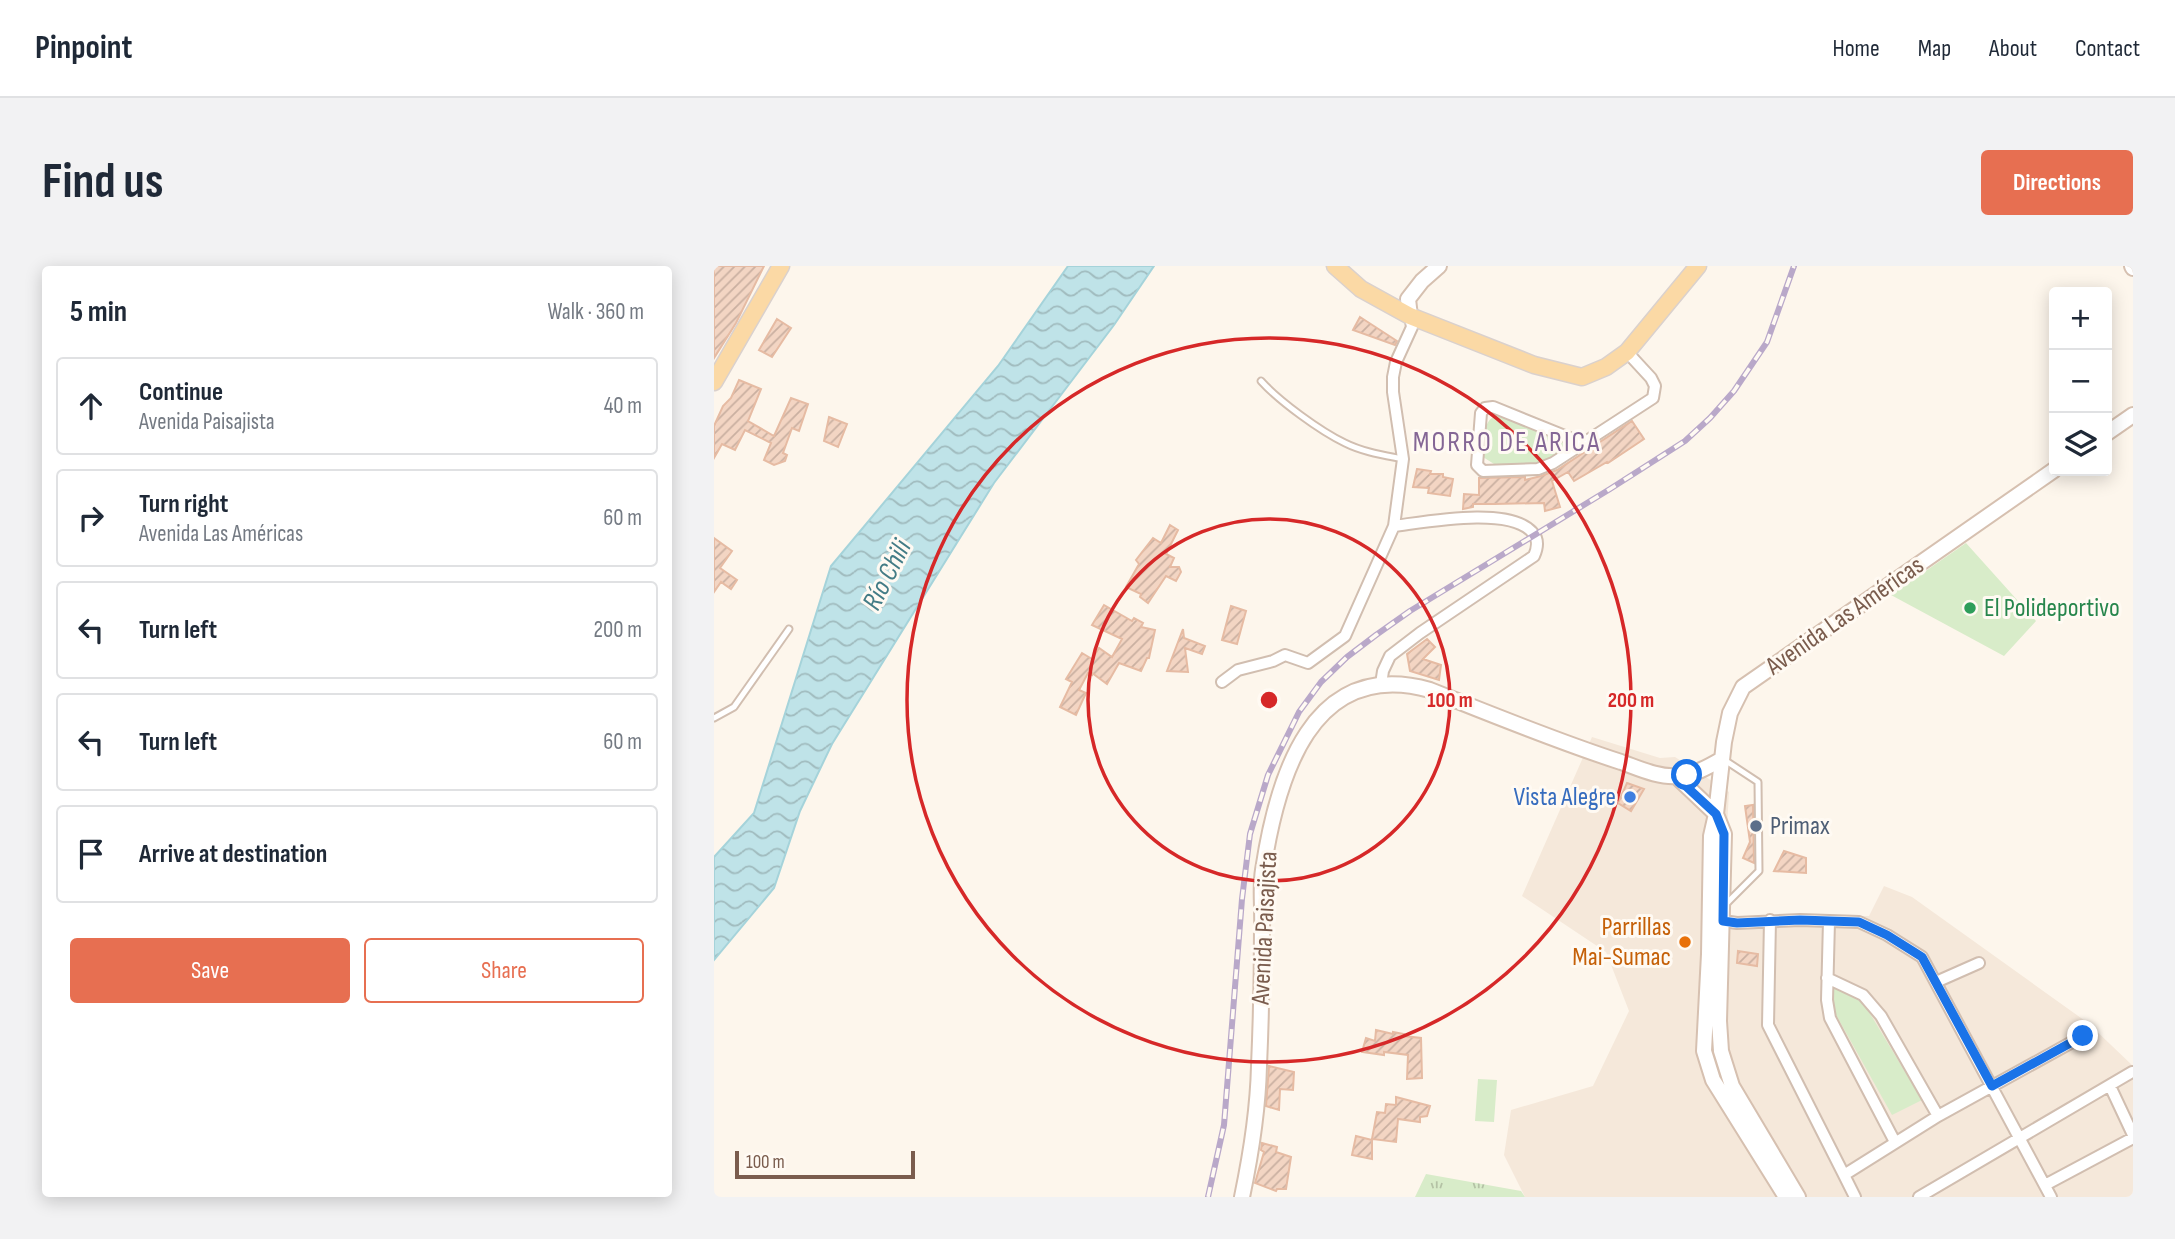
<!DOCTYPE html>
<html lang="en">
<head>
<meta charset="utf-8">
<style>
	:root { --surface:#fff; --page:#f2f2f3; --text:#1f2937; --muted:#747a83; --line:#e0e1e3; --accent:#e76f51 }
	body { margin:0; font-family:"Sofia Sans Condensed",sans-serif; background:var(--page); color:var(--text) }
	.controls { position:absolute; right:21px; top:21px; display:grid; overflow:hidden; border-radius:7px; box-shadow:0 4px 18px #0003 }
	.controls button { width:63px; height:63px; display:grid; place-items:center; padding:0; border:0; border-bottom:2px solid var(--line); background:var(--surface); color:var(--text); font:35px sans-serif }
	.scale { position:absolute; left:21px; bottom:18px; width:180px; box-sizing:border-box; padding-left:7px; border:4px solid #7a5c4d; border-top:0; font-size:19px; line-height:24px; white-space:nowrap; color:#7a5c4d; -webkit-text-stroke:5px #fffaf3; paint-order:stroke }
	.stop { position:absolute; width:21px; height:21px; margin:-16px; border:5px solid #1a73e8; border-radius:50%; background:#fff }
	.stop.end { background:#1a73e8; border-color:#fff; box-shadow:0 2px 7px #0008 }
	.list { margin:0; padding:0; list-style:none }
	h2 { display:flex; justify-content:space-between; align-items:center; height:91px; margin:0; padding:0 28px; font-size:30px }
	h2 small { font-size:23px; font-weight:400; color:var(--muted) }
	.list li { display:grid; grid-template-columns:46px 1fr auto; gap:21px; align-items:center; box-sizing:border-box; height:98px; margin:0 14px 14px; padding:0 14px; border:2px solid var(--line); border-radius:7px }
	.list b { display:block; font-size:26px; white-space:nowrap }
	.list p { margin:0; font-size:23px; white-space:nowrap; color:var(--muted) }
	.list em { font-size:23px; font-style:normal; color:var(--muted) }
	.actions { display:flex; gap:14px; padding:21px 28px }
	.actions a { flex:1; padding:16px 0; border:2px solid var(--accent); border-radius:7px; text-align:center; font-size:24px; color:var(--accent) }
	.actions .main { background:var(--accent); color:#fff }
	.icon { flex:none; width:38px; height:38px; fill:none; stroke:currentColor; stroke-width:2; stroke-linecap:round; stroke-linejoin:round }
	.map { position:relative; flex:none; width:1419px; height:931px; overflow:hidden; border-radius:7px }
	header { display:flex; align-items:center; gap:42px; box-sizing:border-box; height:98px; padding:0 35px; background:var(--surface); border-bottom:2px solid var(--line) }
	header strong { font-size:33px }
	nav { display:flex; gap:38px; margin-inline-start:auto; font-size:24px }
	.intro { display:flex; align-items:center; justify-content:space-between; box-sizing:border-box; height:168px; padding:0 42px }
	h1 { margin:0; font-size:49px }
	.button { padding:18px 32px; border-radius:7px; background:var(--accent); color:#fff; font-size:24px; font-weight:700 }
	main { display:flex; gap:42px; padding:0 42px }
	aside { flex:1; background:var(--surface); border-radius:7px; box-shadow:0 4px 18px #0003 }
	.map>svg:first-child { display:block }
</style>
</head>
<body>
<header>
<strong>Pinpoint</strong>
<nav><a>Home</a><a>Map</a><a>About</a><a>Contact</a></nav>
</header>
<div class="intro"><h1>Find us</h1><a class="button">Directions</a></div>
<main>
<aside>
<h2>5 min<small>Walk · 360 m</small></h2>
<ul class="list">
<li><svg class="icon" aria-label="ahead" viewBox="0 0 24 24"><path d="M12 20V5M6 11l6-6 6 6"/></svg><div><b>Continue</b><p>Avenida Paisajista</p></div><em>40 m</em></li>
<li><svg class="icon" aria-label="right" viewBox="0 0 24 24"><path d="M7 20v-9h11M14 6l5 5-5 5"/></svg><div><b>Turn right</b><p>Avenida Las Américas</p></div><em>60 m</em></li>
<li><svg class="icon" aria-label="left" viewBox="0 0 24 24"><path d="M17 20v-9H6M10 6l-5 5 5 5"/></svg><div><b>Turn left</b></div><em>200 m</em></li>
<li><svg class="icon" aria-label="left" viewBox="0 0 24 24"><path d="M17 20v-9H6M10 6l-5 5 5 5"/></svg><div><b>Turn left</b></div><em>60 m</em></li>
<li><svg class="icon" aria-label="arrive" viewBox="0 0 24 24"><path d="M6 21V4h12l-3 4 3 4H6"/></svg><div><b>Arrive at destination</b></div></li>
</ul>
<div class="actions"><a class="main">Save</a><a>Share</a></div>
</aside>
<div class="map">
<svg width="1419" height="931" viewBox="0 0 1419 931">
	<defs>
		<pattern id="grass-tufts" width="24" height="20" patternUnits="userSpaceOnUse" patternTransform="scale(1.75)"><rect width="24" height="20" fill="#d8ecc9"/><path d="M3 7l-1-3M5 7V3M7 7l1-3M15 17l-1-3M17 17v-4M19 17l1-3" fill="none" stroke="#b4c2a5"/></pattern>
		<pattern id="water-waves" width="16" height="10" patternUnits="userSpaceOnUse" patternTransform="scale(1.75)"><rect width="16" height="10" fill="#bfe3e8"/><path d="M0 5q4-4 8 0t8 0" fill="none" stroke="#a0bbbe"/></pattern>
		<pattern id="building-hatch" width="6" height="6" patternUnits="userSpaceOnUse" patternTransform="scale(1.75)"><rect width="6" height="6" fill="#f3d5c3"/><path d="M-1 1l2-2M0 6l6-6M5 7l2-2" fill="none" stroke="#cab0a1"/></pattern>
	</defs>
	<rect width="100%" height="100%" fill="#fdf6ec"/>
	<path fill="#f5e8da" d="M 878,471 L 946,492 L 961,491 L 1015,526 L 1008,651 L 1155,650 L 1170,620 L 1198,631 L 1374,757 L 1419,800 L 1419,931 L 811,931 L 790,889 L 797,844 L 879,820 L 915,745 L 892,686 L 808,630 Z"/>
	<path fill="url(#grass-tufts)" d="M 712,908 L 807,925 L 811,931 L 701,931 Z"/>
	<path fill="#d8ecc9" d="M 783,149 L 854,177 L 853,183 L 826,198 L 780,198 L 769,191 C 770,176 767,155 783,149 Z
		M 1252,277 L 1322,355 L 1290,390 L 1177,329 Z
		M 1118,717 L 1146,731 L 1208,834 L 1178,849 L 1121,747 Z
		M 764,813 L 783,814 L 780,856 L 761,855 Z"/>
	<path fill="url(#water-waves)" stroke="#a5d3da" stroke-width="2" d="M 354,0 L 440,0 L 400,59 L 280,217 L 118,478 L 86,545 L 60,622 L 0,694 L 0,591 L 40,547 L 117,300 L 284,100 Z"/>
	<path fill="url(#building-hatch)" stroke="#e6bba3" stroke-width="2" d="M 0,0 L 50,0 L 22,57 L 0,92 Z
		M 646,51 L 683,75 L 681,79 L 639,64 Z
		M 63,53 L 77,62 L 58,91 L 45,84 Z
		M 25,114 L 47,123 L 34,155 L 60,170 L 77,132 L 94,138 L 85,165 L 78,162 L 69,187 L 73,189 L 71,195 L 60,199 L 50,194 L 57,177 L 31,164 L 21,184 L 8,178 L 0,192 L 0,160 L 9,140 L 17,132 Z
		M 115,151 L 133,158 L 124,181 L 110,175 Z
		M 918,155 L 930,173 L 894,197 L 893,196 L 860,215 L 854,206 L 838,215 L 846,241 L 831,245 L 830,237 L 780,238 L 759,238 L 759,241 L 749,243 L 750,228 L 765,229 L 765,212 L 811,211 L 811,214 L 827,210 L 843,204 Z
		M 703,203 L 717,205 L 716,208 L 729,208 L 729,211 L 739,213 L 736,230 L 714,227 L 715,222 L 699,221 Z
		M 456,259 L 464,264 L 452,288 L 460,292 L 456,301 L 465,301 L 467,306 L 462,315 L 452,310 L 434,337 L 426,331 L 427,328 L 412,321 L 425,298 L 422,294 L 439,272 L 447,277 Z
		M 0,272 L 18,285 L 6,302 L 23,314 L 17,323 L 7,316 L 0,326 Z
		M 390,339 L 418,355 L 420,352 L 429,357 L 427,361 L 441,364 L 435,392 L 433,392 L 427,405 L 405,397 L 393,418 L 378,407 L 378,409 L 374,407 L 365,424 L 372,427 L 362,449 L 346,441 L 358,416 L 352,413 L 368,387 L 378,393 L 385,382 L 398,391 L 408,373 L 378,359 Z
		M 517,340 L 532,345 L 523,378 L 508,374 Z
		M 469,363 L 470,372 L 491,380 L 488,388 L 471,382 L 474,406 L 453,405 Z
		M 713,373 L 721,381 L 709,393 L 727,399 L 725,414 L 696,405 L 693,388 Z
		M 913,517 L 930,523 L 917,545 L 904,537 Z
		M 1039,539 L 1040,597 L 1029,592 L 1036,576 L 1031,540 Z
		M 1070,585 L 1092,592 L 1092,607 L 1060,605 Z
		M 1024,685 L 1044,688 L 1043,700 L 1023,697 Z
		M 662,764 L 679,768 L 679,766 L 690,768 L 690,770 L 707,772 L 708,812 L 693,813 L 694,789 L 670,786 L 670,789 L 648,786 L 652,772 L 661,775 Z
		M 555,800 L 580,806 L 579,824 L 566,823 L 565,844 L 552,840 Z
		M 682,831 L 716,840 L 713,850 L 706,851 L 706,856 L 684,853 L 682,876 L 658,873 L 663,846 L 671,847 L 672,838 L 682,839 Z
		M 642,870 L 658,874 L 658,893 L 638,889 Z
		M 548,877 L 563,881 L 562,886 L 577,891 L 572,923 L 563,923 L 562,925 L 541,917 L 550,886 L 547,884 Z"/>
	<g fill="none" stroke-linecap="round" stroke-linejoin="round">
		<defs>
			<path id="lane" d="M 547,115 C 565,135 606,165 631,177 C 649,186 669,189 689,193
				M 0,452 L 20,441 L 75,363
				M 1009,493 L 1044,516 L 1045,605 L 1011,639"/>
			<path id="street" d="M 868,177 L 779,141 L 771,142 L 767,147 L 763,199 L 769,205 L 824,203 L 839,197 L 939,132 L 941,120 L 937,112 L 913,86
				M 508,416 L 524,404 L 559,395 L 571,389 L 594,397 L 631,370 L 680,260 L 689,193 L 679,126 L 679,111 L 682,96 L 698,61 L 696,50
				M 667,418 L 669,405 L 676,390 L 706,367 L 820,290 C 824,281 825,273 818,266 C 795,240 712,256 680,260
				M 1056,654 L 1054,759 L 1130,909
				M 1009,655 L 1023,657 L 1086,654 L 1145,656 L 1173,669 L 1208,691 L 1337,931
				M 1115,655 L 1113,734 L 1116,752 L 1181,876
				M 1113,712 L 1149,729 L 1167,750 L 1224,850
				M 1222,716 L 1265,697
				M 1396,820 L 1419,869
				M 1331,919 L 1419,872
				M 1141,931 L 1130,909 L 1224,850 L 1369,770
				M 1205,931 L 1418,806"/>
			<path id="secondary" d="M 1418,0 L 1419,2
				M 696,50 L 694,33 L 708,15 L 725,0
				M 1393,167 L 1419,149
				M 963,511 L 1002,548 L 1010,568 L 1005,755 L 1007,785 L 1018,820 L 1084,931
				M 528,931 C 537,888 544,844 545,800 C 547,754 548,708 548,662 C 549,643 546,622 549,604 C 563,512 597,391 716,424 C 779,449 842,475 907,496 C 924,502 945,512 964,510 C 980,509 994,501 1008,493
				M 1072,931 L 999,814 L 990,785 L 995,688 L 997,570 L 1002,548 L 1010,476 L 1016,447 L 1029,421 L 1340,204"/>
			<path id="primary" d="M 621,0 L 647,23 L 696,50 L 820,99 L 868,111 L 892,101 L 913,86 L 984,0
				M 0,116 L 67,0"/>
		</defs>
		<use href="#lane" stroke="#d1beb0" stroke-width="9"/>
		<use href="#street" stroke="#d1beb0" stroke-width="14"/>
		<use href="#secondary" stroke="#d6c0b0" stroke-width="18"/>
		<use href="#primary" stroke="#dad1cd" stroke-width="19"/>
		<use href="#lane" stroke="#fff" stroke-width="5"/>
		<use href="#street" stroke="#fff" stroke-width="10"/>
		<use href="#secondary" stroke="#fff" stroke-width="14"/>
		<use href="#primary" stroke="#fbd9a5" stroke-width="16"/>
		<defs>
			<path id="rail" d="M 494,931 L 510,859 L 528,633 L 536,568 L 554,509 L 585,446 L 607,416 L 633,391 L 662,369 L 696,345 L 896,223 L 971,175 L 996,152 L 1020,125 L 1053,76 L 1080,0"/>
		</defs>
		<use href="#rail" stroke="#b9a8c9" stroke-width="6"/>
		<use href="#rail" stroke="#fffaf3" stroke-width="3.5" stroke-dasharray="10" stroke-linecap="butt"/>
	</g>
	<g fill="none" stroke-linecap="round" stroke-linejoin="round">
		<path stroke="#1a73e8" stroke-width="9" d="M 973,509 L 962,511 L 1002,548 L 1010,568 L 1009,655 L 1023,657 L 1086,654 L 1145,656 L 1173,669 L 1208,691 L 1278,820 L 1369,770"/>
	</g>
	<g fill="none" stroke="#d62828" stroke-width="3.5">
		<circle cx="555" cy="434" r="181"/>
		<circle cx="555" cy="434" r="362"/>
	</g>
	<circle fill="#2e9e5b" stroke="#fffaf3" stroke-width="2.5" cx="1256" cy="342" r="7"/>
	<circle fill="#3f7fe0" stroke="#fffaf3" stroke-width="2.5" cx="916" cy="531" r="7"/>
	<circle fill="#5c6f8a" stroke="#fffaf3" stroke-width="2.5" cx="1042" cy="560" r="7"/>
	<circle fill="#e8710a" stroke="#fffaf3" stroke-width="2.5" cx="971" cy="676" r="7"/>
	<g text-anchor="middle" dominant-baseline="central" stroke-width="6" stroke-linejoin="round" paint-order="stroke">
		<g font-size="26" fill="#27864d" stroke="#fffaf3" text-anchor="start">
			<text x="1270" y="342">El Polideportivo</text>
		</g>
		<g font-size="26" fill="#7a5c4d" stroke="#fffaf3">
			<text transform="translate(1131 350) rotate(-35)">Avenida Las Américas</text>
			<text transform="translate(551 662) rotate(-87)">Avenida Paisajista</text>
		</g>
		<g font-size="26" fill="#366cbe" stroke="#fffaf3" text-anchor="end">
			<text x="902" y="531">Vista Alegre</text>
		</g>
		<g font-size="26" fill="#4e5e75" stroke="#fffaf3" text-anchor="start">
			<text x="1056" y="560">Primax</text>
		</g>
		<g font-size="26" fill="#c56008" stroke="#fffaf3" text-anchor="end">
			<text x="957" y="661">Parrillas<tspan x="957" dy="30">Mai-Sumac</tspan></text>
		</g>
		<g font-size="28" letter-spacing="2" fill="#846695" stroke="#fffaf3">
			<text x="793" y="176">MORRO DE ARICA</text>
		</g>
		<g font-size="28" font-style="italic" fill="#437c86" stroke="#fffaf3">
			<text transform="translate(173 309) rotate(-63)">Río Chili</text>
		</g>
	</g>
	<circle cx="555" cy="434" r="10" fill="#d62828" stroke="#fffaf3" stroke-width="3.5"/>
	<g font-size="21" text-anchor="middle" font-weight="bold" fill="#d62828" stroke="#fffaf3" stroke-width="6" stroke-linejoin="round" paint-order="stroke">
		<text x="736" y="441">100 m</text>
		<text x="917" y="441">200 m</text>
	</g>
</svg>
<div class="controls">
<button>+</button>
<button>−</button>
<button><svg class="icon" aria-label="layers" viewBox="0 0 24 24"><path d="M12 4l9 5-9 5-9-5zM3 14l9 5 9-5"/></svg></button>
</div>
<div class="scale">100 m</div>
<div class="stop" style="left:973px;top:509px"></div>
<div class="stop end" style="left:1369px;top:770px"></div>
</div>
</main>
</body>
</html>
